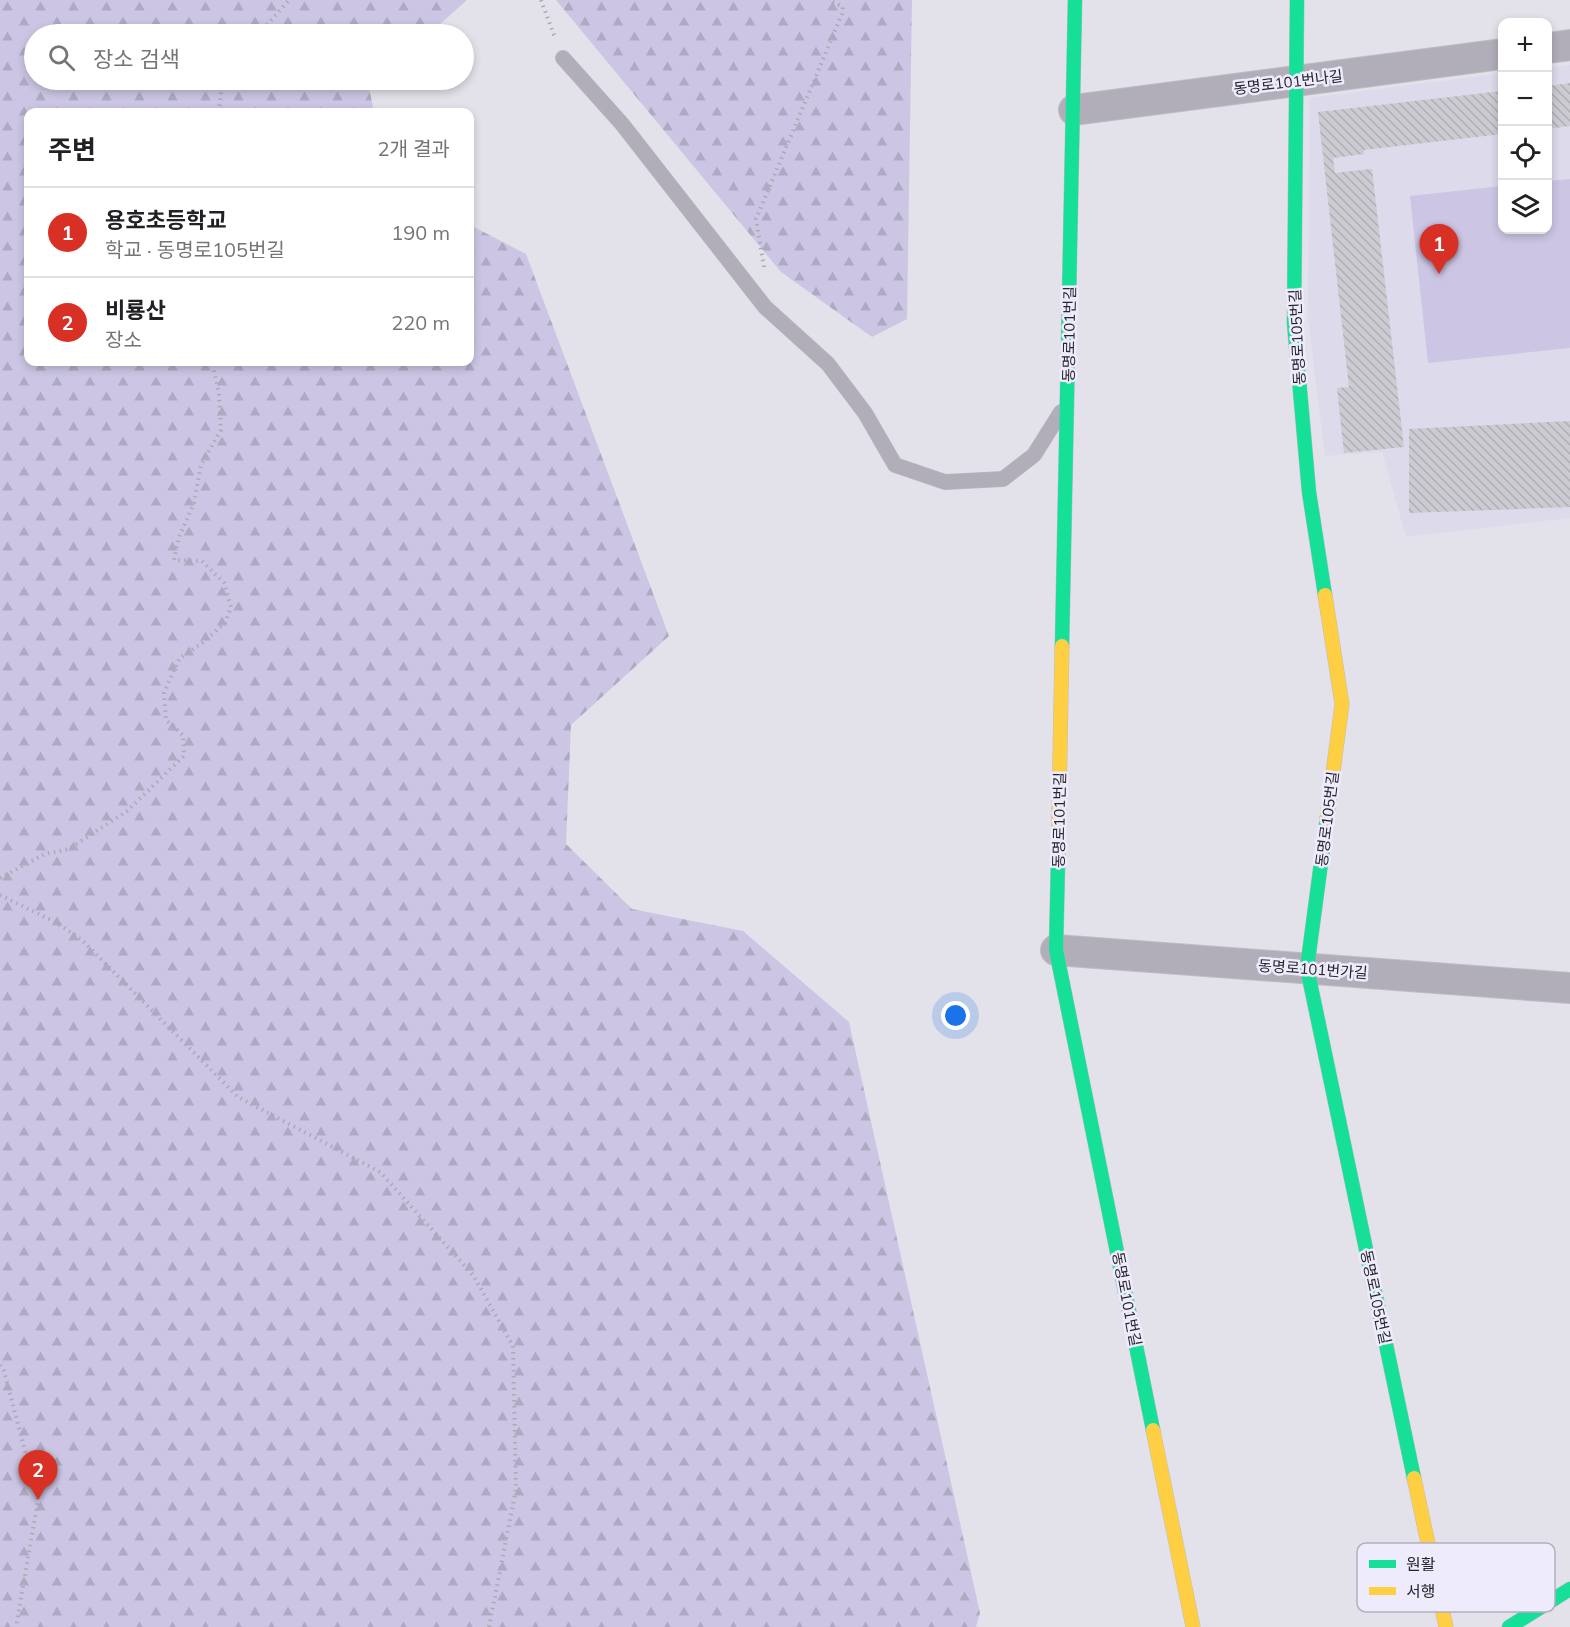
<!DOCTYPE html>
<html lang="ko">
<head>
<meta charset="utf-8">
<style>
	:root { --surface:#fff; --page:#f6f6f6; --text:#202124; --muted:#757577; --line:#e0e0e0; --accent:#d93025 }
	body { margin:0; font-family:Mulish,"Noto Sans KR",sans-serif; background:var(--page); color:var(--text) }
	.controls { position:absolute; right:18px; top:18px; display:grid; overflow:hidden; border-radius:12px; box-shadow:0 3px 9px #0003 }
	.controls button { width:54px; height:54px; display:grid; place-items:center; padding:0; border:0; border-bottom:2px solid var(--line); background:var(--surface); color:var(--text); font:30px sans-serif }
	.you { position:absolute; left:956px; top:1016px; width:21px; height:21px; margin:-15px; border:4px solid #fff; border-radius:50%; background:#1a73e8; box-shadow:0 0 0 9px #1a73e833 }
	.badge { display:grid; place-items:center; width:39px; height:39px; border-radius:50%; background:var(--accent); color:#fff; font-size:20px; font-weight:700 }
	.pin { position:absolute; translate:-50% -50px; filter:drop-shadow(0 2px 3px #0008) }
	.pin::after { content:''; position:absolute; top:32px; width:21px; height:18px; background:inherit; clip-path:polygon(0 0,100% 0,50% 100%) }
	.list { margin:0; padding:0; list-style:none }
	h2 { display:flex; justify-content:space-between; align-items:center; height:78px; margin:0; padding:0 24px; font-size:26px }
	h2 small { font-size:20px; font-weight:400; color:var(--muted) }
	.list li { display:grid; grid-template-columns:39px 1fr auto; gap:18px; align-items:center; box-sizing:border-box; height:90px; padding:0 24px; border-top:2px solid var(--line) }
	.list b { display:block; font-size:22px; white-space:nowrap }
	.list p { margin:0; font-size:20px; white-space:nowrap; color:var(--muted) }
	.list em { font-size:20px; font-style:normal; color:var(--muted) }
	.icon { flex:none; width:33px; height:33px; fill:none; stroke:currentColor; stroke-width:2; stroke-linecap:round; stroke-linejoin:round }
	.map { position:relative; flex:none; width:1570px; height:1627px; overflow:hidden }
	.search { position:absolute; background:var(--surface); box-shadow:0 3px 9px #0003; left:24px; top:24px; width:450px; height:66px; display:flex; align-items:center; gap:15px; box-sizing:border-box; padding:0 21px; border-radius:33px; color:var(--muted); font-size:22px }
	.panel { position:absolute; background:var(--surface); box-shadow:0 3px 9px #0003; left:24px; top:108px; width:450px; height:258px; border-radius:12px }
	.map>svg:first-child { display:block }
</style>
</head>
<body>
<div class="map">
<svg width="1570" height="1627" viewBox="0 0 1570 1627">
	<defs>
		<pattern id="forest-firs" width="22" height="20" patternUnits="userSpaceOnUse" patternTransform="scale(1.5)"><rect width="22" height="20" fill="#ccc6e4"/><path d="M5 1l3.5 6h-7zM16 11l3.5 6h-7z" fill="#afaac4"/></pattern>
		<pattern id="building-back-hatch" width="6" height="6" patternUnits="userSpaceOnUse" patternTransform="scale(1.5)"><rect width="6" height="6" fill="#cccbd2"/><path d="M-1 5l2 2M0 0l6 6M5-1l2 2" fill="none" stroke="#afaeb4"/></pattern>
	</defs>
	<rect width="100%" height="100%" fill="#e3e2ea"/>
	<path fill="#dddaeb" d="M 1570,65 L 1570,518 L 1406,537 L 1382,452 L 1325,456 L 1308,318 L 1310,98 L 1502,73 L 1502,230 L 1548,230 L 1548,68 Z"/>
	<path fill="url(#forest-firs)" d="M 0,0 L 467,0 L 429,34 L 34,34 L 34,80 L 378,80 L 369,88 L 374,112 L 28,112 L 28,362 L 470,362 L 470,225 L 526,254 L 669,636 L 571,725 L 566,844 L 632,909 L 743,931 L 849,1022 L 980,1613 L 976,1627 L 0,1627 Z
		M 556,0 L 912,0 L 907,319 L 872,337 L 781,272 Z"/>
	<path fill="#ccc6e4" d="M 1570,179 L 1570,348 L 1428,363 L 1410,196 L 1502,186 L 1502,230 L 1548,230 L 1548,181 Z"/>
	<path fill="url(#building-back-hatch)" d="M 1570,83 L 1570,126 L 1548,129 L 1548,86 Z
		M 1502,91 L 1502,134 L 1364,150 L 1364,154 L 1333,158 L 1335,173 L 1372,169 L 1404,447 L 1344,453 L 1337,388 L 1349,387 L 1318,112 Z
		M 1570,421 L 1570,507 L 1409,513 L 1409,429 Z"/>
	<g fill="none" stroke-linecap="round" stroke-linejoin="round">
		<defs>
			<path id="lane" d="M 563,58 L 622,124 L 765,307 L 828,364 L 865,413 L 895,465 L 945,482 L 1003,479 L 1034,455 L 1061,412"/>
			<path id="street" d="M 1548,48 L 1570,45
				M 1074,110 L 1502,54
				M 1056,950 L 1570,988"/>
			<path id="fast" d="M 1297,0 L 1294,323 L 1309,492 L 1325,595
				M 1062,646 L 1075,0
				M 1327,818 L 1307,968 L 1414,1478
				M 1058,862 L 1056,950 L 1153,1430
				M 1509,1627 L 1570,1589"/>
			<path id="slow" d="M 1325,595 L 1342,704 L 1327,818
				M 1058,862 L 1062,646
				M 1153,1430 L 1193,1627
				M 1414,1478 L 1446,1627"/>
		</defs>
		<use href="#lane" stroke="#bebdc3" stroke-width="16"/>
		<use href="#street" stroke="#bebdc3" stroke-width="32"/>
		<use href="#fast" stroke="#bebdc3" stroke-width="15"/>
		<use href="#slow" stroke="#bebdc3" stroke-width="15"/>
		<path stroke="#acaab4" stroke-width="4" stroke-dasharray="1.5 4.5" stroke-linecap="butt" d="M 541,0 L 555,38
			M 259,34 L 289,0
			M 219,112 L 221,92 L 230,80
			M 764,267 L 756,219 L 842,14 L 843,7 L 829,0
			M 0,878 L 45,854 L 69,849 L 127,811 L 184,756 L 183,735 L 166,720 L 164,693 L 179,659 L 202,643 L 225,623 L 231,607 L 224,583 L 202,561 L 174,560 L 179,537 L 194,503 L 201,465 L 221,430 L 219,393 L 212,362
			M 0,895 L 57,923 L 82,940 L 238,1097 L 380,1172 L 473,1275 L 513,1346 L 516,1489 L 489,1627
			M 0,1365 L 4,1371 L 38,1500 L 16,1627"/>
		<use href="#lane" stroke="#b1aeba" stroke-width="15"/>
		<use href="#street" stroke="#b1aeba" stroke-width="30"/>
		<use href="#fast" stroke="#16e098" stroke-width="14"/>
		<use href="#slow" stroke="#ffcf43" stroke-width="14"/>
	</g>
	<g text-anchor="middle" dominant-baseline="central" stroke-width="5" stroke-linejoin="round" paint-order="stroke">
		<g font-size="15" fill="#26252b" stroke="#eeebfc">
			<text transform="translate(1288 82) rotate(-7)">동명로101번나길</text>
			<text transform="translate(1069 334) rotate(-89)">동명로101번길</text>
			<text transform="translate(1297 337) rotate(-93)">동명로105번길</text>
			<text transform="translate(1327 819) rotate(-83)">동명로105번길</text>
			<text transform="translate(1059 820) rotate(-89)">동명로101번길</text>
			<text transform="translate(1313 969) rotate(4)">동명로101번가길</text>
			<text transform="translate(1376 1297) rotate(78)">동명로105번길</text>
			<text transform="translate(1127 1299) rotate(79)">동명로101번길</text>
		</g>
	</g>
	<rect x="1357" y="1543" width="198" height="69" rx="9" fill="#eeebfc" stroke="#b2b0bd" stroke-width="1.5"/>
	<rect x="1369" y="1560" width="27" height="8" fill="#16e098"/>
	<rect x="1369" y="1587" width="27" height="8" fill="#ffcf43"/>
	<g font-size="16" fill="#26252b">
		<text x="1406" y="1570">원활</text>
		<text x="1406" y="1597">서행</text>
	</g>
</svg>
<div class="controls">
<button>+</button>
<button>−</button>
<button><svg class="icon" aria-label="locate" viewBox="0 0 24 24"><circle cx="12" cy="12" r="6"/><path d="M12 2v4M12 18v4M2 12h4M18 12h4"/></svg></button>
<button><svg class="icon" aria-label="layers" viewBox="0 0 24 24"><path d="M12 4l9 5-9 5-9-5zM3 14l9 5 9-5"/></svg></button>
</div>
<div class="you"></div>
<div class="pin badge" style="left:1439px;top:274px">1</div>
<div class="pin badge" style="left:38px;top:1500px">2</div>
<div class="search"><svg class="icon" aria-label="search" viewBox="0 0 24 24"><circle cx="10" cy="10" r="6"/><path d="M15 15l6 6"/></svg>장소 검색</div>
<section class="panel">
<h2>주변<small>2개 결과</small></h2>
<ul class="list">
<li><span class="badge">1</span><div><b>용호초등학교</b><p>학교 · 동명로105번길</p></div><em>190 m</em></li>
<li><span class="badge">2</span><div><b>비룡산</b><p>장소</p></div><em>220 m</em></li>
</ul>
</section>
</div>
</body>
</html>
